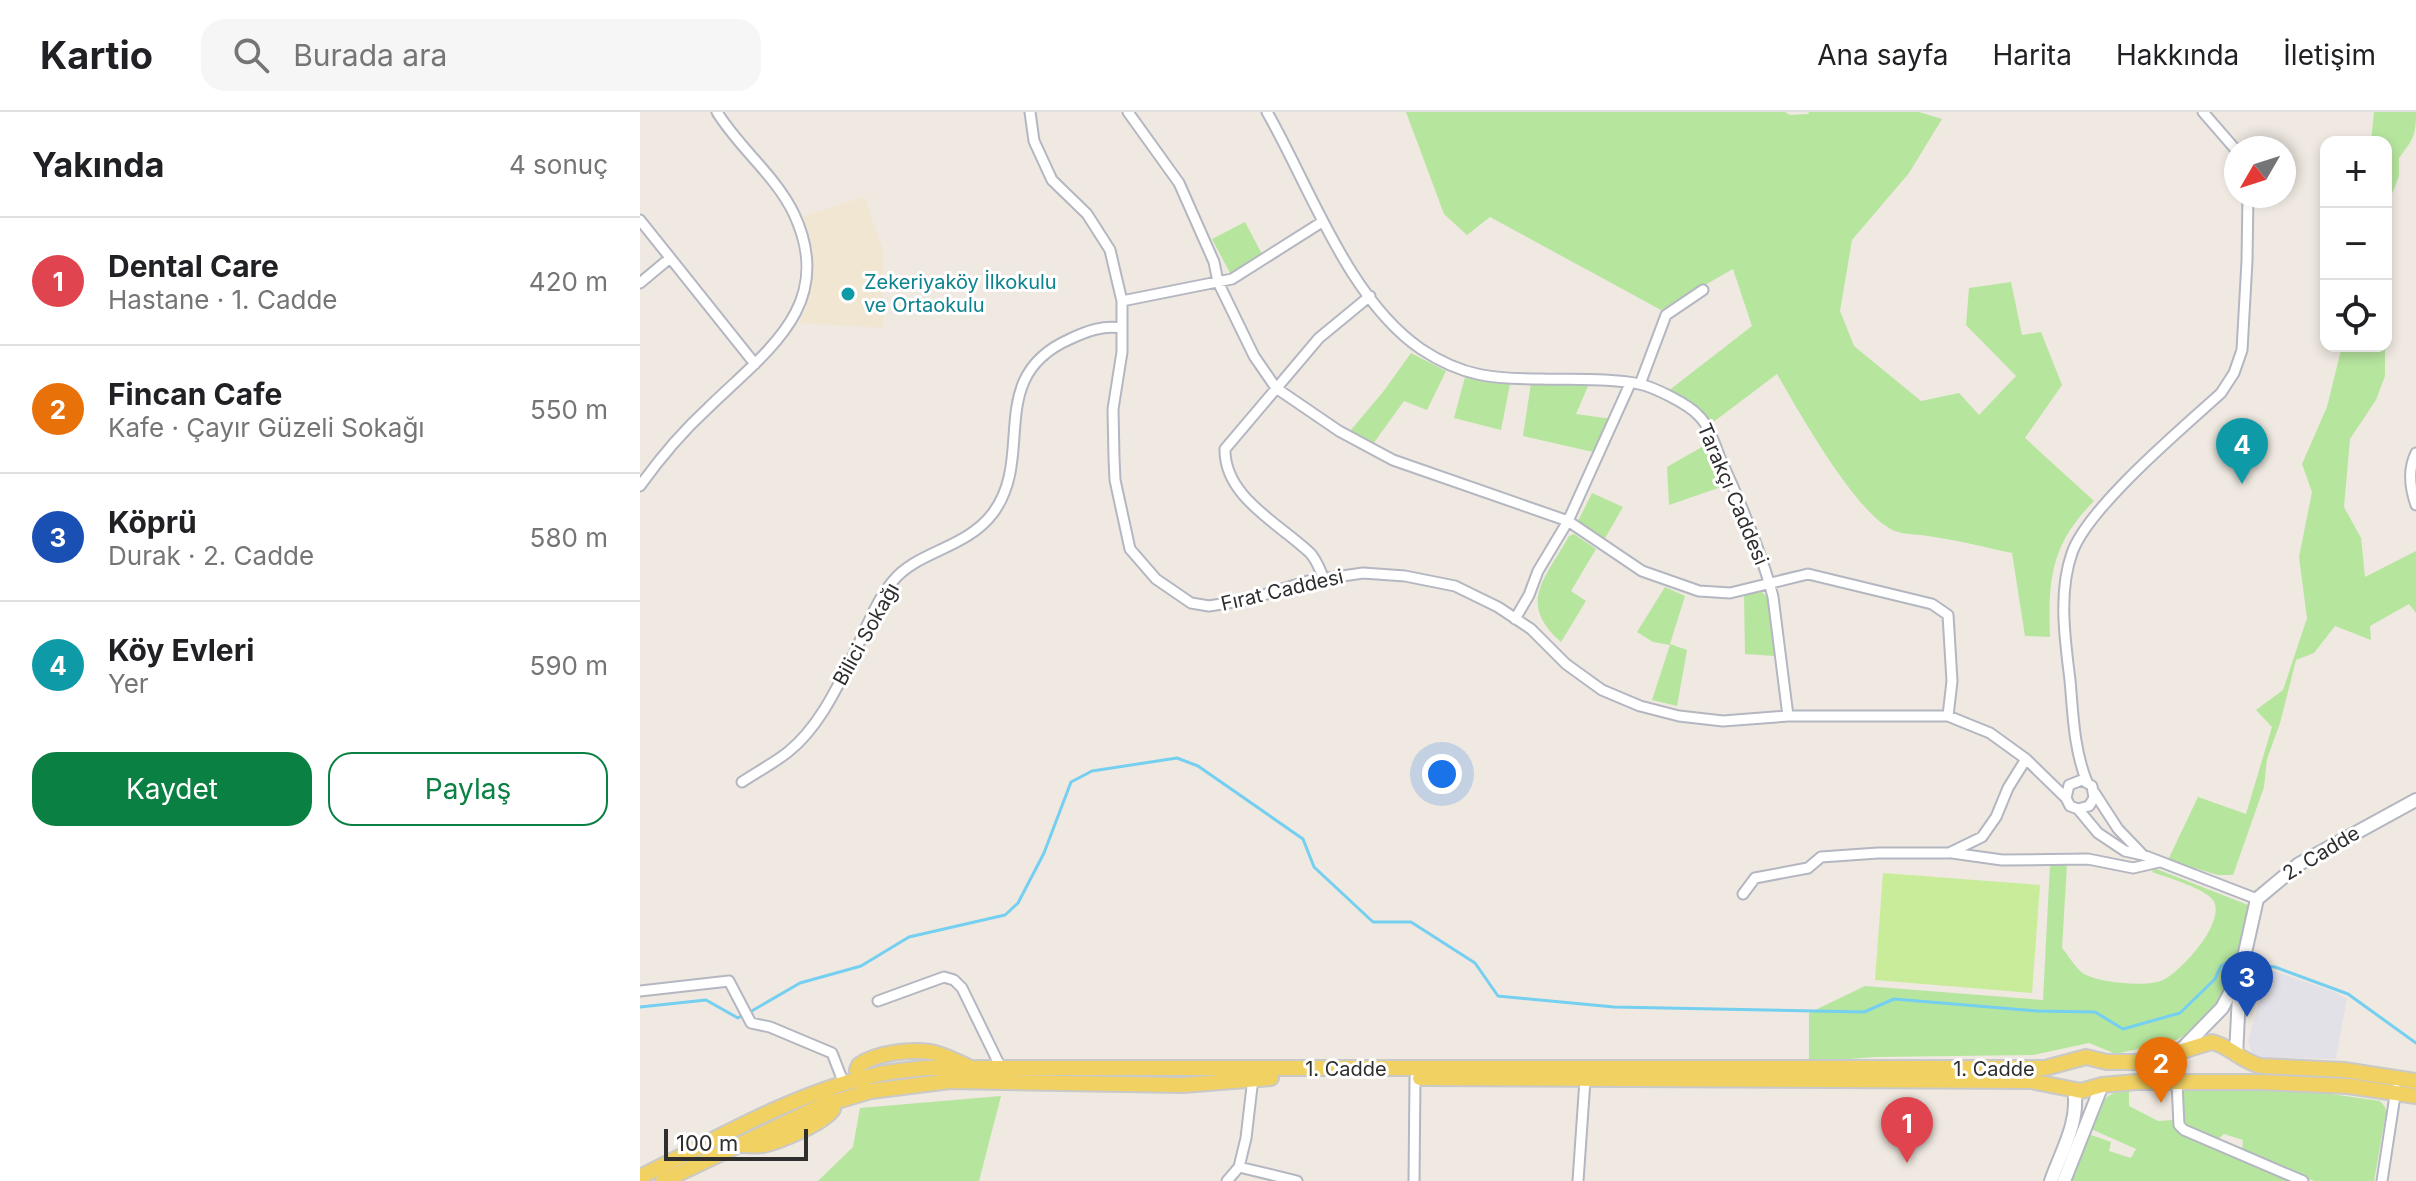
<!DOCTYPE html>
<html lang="tr">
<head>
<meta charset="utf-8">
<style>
	:root { --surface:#fff; --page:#f6f6f6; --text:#202124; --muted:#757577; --line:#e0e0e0; --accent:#0b8043 }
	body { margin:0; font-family:Inter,sans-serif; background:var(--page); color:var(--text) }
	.controls { position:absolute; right:24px; top:24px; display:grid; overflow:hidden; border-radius:16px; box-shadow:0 4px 12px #0003 }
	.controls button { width:72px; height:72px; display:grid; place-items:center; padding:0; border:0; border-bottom:2px solid var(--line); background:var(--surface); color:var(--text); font:40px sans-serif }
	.compass { position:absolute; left:1584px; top:24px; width:72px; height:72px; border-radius:50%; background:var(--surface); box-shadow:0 4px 12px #0003; rotate:231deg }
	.scale { position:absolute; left:24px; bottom:20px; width:144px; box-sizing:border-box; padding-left:8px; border:4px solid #2e2e2e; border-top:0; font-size:22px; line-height:28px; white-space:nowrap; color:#2e2e2e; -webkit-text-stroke:6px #fff; paint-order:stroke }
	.you { position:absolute; left:802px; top:662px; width:28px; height:28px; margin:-20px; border:6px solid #fff; border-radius:50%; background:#1a73e8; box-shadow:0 0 0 12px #1a73e833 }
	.badge { display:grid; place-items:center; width:52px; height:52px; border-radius:50%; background:var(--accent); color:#fff; font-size:26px; font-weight:700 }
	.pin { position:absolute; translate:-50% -66px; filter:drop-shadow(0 2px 4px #0008) }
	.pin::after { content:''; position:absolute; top:42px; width:28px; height:24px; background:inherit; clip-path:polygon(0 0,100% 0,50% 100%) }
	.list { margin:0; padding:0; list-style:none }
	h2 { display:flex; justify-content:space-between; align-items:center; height:104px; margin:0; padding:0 32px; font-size:34px }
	h2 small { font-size:26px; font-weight:400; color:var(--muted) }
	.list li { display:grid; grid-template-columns:52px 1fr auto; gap:24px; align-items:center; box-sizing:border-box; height:128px; padding:0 32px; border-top:2px solid var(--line) }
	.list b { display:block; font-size:30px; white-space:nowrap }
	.list p { margin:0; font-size:26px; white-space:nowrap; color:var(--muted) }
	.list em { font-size:26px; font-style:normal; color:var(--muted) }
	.actions { display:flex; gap:16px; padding:24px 32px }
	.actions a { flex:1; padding:18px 0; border:2px solid var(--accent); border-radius:24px; text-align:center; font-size:28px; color:var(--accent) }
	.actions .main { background:var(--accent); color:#fff }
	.icon { flex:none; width:44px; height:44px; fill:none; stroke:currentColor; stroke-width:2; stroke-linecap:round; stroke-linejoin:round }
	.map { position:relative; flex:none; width:1776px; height:1069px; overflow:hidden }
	header { display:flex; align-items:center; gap:48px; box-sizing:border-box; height:112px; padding:0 40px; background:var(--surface); border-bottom:2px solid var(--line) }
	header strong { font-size:38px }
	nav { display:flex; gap:44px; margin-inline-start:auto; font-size:28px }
	.search { width:560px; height:72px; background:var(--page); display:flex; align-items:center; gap:20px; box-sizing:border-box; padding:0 28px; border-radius:24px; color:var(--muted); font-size:30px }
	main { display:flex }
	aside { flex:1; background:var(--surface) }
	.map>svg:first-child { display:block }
</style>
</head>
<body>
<header>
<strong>Kartio</strong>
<div class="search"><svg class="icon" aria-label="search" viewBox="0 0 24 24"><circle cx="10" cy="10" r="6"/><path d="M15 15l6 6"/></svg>Burada ara</div>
<nav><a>Ana sayfa</a><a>Harita</a><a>Hakkında</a><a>İletişim</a></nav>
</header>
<main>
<aside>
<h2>Yakında<small>4 sonuç</small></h2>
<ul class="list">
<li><span class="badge" style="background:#e0444e">1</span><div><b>Dental Care</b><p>Hastane · 1. Cadde</p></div><em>420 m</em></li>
<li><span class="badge" style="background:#e8710a">2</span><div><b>Fincan Cafe</b><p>Kafe · Çayır Güzeli Sokağı</p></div><em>550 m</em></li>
<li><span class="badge" style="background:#1a4fb4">3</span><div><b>Köprü</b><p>Durak · 2. Cadde</p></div><em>580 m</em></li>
<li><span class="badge" style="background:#0f9aa8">4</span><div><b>Köy Evleri</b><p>Yer</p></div><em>590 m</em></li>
</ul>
<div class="actions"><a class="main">Kaydet</a><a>Paylaş</a></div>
</aside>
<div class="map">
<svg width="1776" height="1069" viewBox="0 0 1776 1069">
	<rect width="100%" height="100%" fill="#efe9e1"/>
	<path fill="#e3e1e8" d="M 1619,854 L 1695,880 L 1707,887 L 1696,947 L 1627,946 L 1612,942 L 1608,929 L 1622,881 Z"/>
	<path fill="#f0e6d1" d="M 224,85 L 243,138 L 243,216 L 160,211 L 168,187 L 173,159 L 172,134 L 162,105 Z"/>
	<path fill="#b6e59e" d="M 766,0 L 1145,0 L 1150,3 L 1168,2 L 1169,0 L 1279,0 L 1302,7 L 1269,61 L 1212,128 L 1200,199 L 1214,234 L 1281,289 L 1319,281 L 1339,303 L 1376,264 L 1326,213 L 1329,176 L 1371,170 L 1382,223 L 1401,220 L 1422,273 L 1385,326 L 1454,389 C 1411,432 1408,467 1410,525 L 1385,524 L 1372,441 C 1344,435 1317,428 1288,424 C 1279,422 1268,423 1258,420 C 1220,410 1158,298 1137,262 L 1072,311 L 1054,293 L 1027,280 L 1112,214 L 1093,157 L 1021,198 L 850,105 L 827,123 L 804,102 Z
		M 1734,0 L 1776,0 C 1776,25 1773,27 1759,46 L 1759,64 L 1746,97 L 1752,154 L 1746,217 L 1746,30 L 1731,30 Z
		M 605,110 L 622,142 L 594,161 L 590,161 L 572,127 Z
		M 1702,234 L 1745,234 L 1745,264 L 1736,288 L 1710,327 L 1704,395 L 1721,426 L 1725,465 L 1776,439 L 1776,501 L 1769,492 L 1730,514 L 1731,528 L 1695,514 L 1674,541 L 1656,548 L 1640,611 L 1627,647 L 1624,675 L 1593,763 L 1578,763 L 1528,748 L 1558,685 L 1606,702 L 1632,615 L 1616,598 L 1643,578 L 1667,506 L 1659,445 L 1672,380 L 1662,352 L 1687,295 Z
		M 771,241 L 806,259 L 787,298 L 764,289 L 733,332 L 710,319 L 743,280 Z
		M 825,265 L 845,270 L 870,272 L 861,318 L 814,306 Z
		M 891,271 L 948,274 L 936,302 L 972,307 L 953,340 L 883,324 Z
		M 1067,332 L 1084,374 L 1029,393 L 1027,355 Z
		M 952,381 L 983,395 L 964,428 L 938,409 Z
		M 934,422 L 956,437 L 931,479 L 946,489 L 921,530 C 876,491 906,466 929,424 Z
		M 1025,475 L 1045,484 L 1030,532 L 1047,538 L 1037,594 L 1012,588 L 1030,533 L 1013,530 L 997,520 Z
		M 1122,480 C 1136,491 1133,527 1135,544 L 1105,542 L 1104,482 Z
		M 1413,750 L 1427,752 L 1422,836 C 1429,844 1437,859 1446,863 C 1463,871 1509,876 1525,867 C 1543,857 1587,809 1573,788 C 1564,776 1526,765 1512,760 L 1514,756 L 1608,793 L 1597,847 L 1587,881 L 1563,914 L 1536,928 L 1476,942 L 1449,931 L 1393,943 L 1236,945 L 1169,950 L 1169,901 L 1225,874 L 1403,888 L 1410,752 Z
		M 1541,977 L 1664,978 L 1740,989 L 1745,995 L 1746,1000 L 1734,1069 L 1674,1069 L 1602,1039 L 1603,1028 L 1584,1022 L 1577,1028 L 1544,1013 Z
		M 1489,978 L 1489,994 L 1518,1009 L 1533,1008 L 1537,1019 L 1651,1069 L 1431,1069 L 1448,1022 L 1471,1030 L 1469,1039 L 1491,1046 L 1496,1037 L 1451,1017 C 1462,993 1459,981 1489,978 Z
		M 361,984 L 339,1069 L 178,1069 L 213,1035 L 220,996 Z"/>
	<path fill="#c9ec9a" d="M 1243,761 L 1400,773 L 1392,881 L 1235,868 Z"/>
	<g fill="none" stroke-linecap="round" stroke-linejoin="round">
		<path stroke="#75cff0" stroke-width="3" d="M 1605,852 L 1635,855 L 1708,882 L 1776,931
			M 0,895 L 66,888 L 98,906 L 103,903
			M 110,900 L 160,871 L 221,854 L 269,825 L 365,803 L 378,791 L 404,741 L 431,670 L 452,659 L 537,646 L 558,654 L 663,727 L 674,755 L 733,810 L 771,810 L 835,851 L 858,884 L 974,895 L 1224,900 L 1254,887 L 1397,899 L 1455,900 L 1483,917 L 1540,901 L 1575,867 L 1581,854 L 1588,850 L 1597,851"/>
		<defs>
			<path id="street" d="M 390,0 L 394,29 L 412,68 L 447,102 L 470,138 L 477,168 L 482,189 L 482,240 L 473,297 L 474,346 L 475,368 L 490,437 L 516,467 L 551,491 L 569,494 L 607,488 L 668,469 L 723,461 L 765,464 L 815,474 L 858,495 L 891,517 L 926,552 L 962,578 L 1000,594 L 1039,604 L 1083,609 L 1148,604 L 1308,604 L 1350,621 L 1386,647 L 1426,686
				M 488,0 L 539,71 L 574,150 L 578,170 L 614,244 L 636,276 L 699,319 L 753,348 L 928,409 L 1002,459 L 1059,479 L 1090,481 L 1168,462 L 1292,492 L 1308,503 L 1312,569 L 1308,604
				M 627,0 C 670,75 708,187 781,237 C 823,265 854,267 902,267 C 932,268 970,266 999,272 C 1014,275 1048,292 1058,303 C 1069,313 1075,333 1080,346 C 1099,387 1116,428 1129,470 L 1133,485 L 1148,604
				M 1563,0 L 1596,38
				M 0,108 L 115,252
				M 0,171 L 30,146
				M 482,189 L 592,167 L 682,110
				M 1000,272 L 1026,203 L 1063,178
				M 1776,341 C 1768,357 1770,376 1776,393
				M 0,374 C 20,346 43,319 68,296 C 125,240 197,194 154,102 C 136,64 99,36 77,0
				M 684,467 C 680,458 676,446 669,440 C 638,411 584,384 585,337 L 679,226 L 730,184
				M 875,507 L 889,483 L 898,459 L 928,409 L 990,272
				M 102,670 C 117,660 134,651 148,640 C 178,616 196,578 213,544 C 225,520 235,490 253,469 C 277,439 326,437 353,401 C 396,343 344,265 430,227 C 447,219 463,213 482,216
				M 1447,670 C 1434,638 1433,603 1430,568 C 1425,528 1418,480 1432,441 C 1448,395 1543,316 1581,281 L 1594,261 L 1602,238 L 1607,149 L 1608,84
				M 1454,680 L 1478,717 L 1503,743
				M 1438,697 L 1449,694 L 1454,686 L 1452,674 L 1442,668 L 1429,673 L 1426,686 L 1430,694 L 1438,697 L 1458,721 L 1485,739 L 1503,743 L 1617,787
				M 1312,741 L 1362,748 L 1448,747 L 1493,756 L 1519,750
				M 1103,782 L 1115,766 L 1168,756 L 1181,745 L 1238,741 L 1309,741 L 1342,725 L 1356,705 L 1368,676 L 1386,647
				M 0,879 L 89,869 L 111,911 L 130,915 L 192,941 L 204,972
				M 238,889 L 304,865 L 314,868 L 322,876 L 361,956
				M 1537,971 L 1539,1013 L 1544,1018 L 1663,1069
				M 599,1055 L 657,1069
				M 587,1069 L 599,1055 L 606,1026 L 613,966
				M 774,1069 L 775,966
				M 938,1069 L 945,968
				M 1742,1069 L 1756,977"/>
			<path id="secondary" d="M 1541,938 L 1582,896 L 1598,866
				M 1596,943 L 1600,863 L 1617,787 L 1659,752 L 1776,688
				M 1411,1069 C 1421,1040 1440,1009 1434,978
				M 1424,1069 L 1462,973"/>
			<path id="primary" d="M 780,966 L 1391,969 L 1441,979 L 1462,973 L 1496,970 L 1619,970 L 1708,974 L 1776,984
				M 223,973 L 217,958 L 219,953 C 235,941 270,937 290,940 C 303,942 315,949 327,954
				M 102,1033 C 109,1033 116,1034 123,1033 C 139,1030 186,1010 193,997 L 187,985
				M 0,1065 C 75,1028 150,983 231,964 C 249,959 268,958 286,956 L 1405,956 L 1446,945 L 1467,950 L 1506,950 L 1572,930 C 1590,934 1602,950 1621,954 L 1704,958 L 1776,969
				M 23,1069 L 181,994 L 231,979 L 310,969 L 543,973 L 631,966"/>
		</defs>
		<use href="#street" stroke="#b4b7c1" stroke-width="13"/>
		<use href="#secondary" stroke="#b4b7c1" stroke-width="16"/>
		<use href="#primary" stroke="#c9c9c9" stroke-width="18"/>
		<use href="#street" stroke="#fff" stroke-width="9"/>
		<use href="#secondary" stroke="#fff" stroke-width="12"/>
		<use href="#primary" stroke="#f2d163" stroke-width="14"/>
	</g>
	<circle fill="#0f9aa8" stroke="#fff" stroke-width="3" cx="208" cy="182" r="8"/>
	<g text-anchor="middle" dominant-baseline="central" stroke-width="6" stroke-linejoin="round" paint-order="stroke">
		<g font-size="20" fill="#0d838f" stroke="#fff" text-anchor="start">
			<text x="224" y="170">Zekeriyaköy İlkokulu<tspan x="224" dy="23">ve Ortaokulu</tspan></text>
		</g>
		<g font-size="20" fill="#2e2e2e" stroke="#fff">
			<text transform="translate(1093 382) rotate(67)">Tarakçı Caddesi</text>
			<text transform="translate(642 478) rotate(-13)">Fırat Caddesi</text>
			<text transform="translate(226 522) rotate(-61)">Bilici Sokağı</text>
			<text transform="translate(1681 741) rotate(-31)">2. Cadde</text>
			<text x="706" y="957">1. Cadde</text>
			<text x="1354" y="957">1. Cadde</text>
		</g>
	</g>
</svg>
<div class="controls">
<button>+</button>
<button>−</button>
<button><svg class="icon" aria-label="locate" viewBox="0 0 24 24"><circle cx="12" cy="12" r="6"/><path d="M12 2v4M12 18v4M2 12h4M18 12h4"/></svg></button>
</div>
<svg class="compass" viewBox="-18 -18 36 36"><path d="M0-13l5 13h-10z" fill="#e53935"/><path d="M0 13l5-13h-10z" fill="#757577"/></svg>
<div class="scale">100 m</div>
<div class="you"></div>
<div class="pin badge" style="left:1267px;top:1051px;background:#e0444e">1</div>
<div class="pin badge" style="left:1521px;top:991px;background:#e8710a">2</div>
<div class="pin badge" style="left:1607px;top:905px;background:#1a4fb4">3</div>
<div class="pin badge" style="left:1602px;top:372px;background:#0f9aa8">4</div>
</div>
</main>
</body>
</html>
